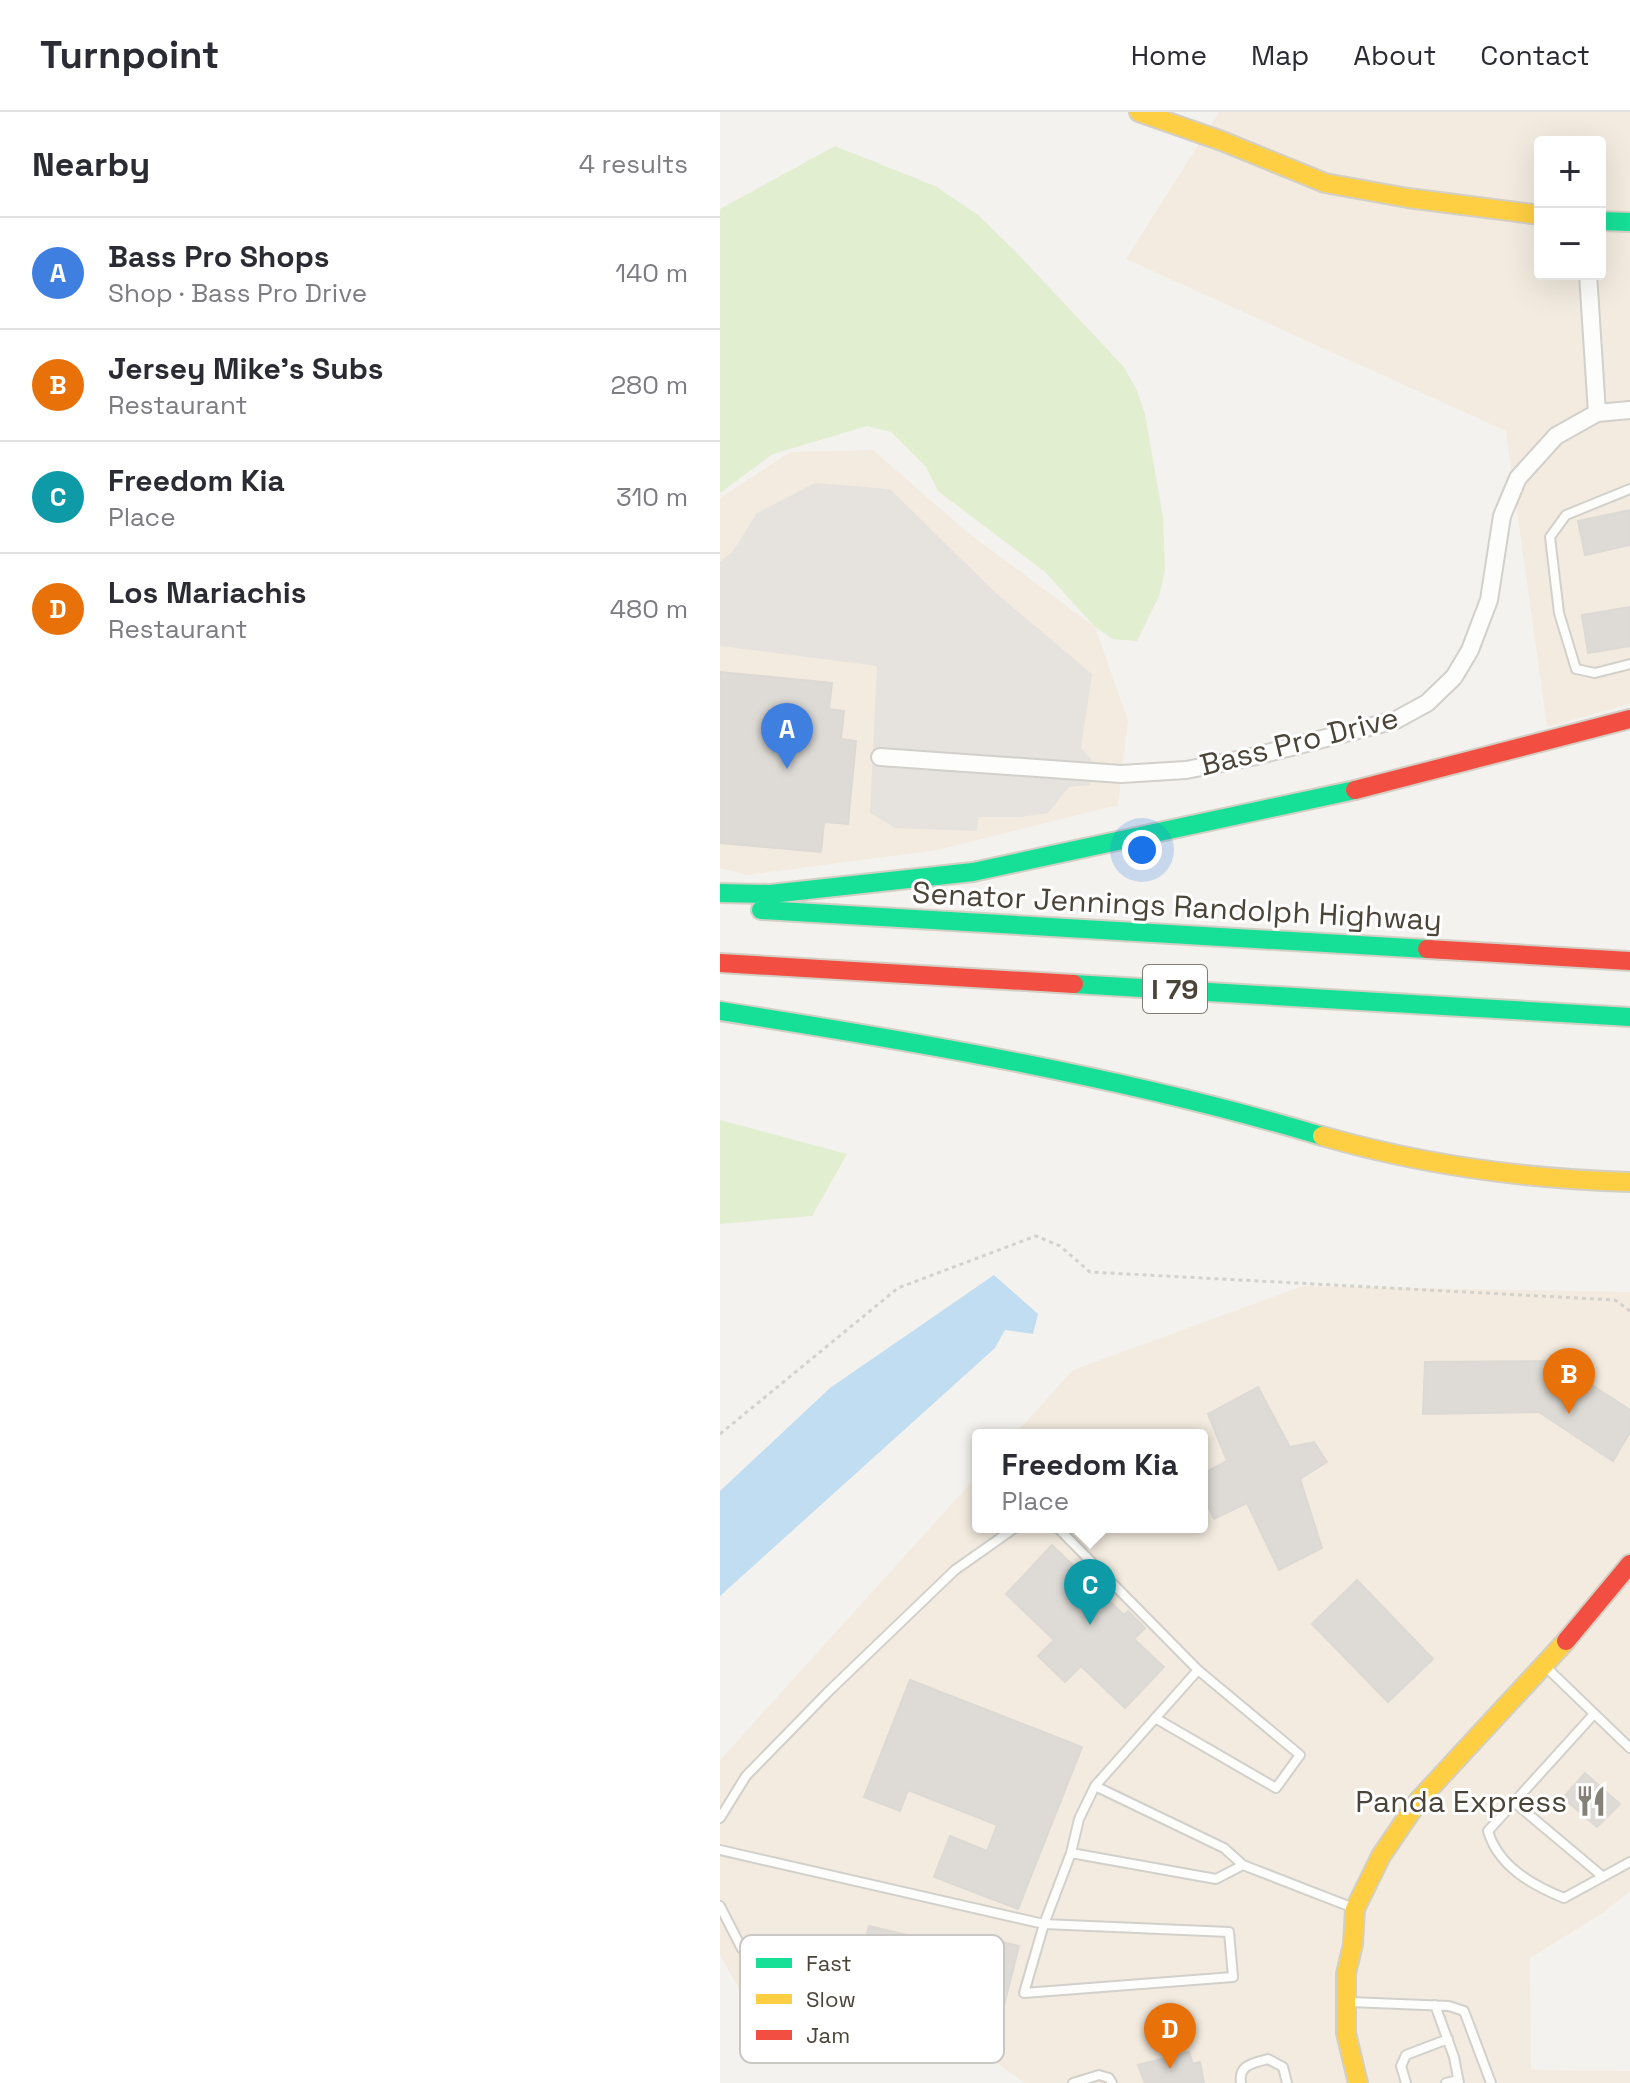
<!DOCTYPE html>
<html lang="en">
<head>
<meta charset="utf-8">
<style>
	:root { --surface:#fff; --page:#f7f7f7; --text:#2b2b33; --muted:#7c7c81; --line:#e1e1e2; --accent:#1a73e8 }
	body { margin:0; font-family:"Space Grotesk",sans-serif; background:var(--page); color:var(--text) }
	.controls { position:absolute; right:24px; top:24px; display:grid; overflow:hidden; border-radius:8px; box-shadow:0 8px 32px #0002 }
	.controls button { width:72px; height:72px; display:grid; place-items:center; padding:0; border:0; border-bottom:2px solid var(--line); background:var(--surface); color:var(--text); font:40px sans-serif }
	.you { position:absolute; left:422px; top:738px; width:28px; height:28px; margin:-20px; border:6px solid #fff; border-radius:50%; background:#1a73e8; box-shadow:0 0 0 12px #1a73e833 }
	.badge { display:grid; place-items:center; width:52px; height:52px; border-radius:50%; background:var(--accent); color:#fff; font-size:26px; font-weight:700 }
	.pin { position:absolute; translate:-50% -66px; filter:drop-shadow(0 2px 4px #0008) }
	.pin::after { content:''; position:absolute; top:42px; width:28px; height:24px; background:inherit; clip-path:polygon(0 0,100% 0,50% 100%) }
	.popup { position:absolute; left:252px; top:1317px; width:236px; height:104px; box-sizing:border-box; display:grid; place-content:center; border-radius:8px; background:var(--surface); filter:drop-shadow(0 2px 6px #0005); font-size:26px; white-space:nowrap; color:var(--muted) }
	.popup b { font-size:30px; color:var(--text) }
	.popup::after { content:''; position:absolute; left:50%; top:100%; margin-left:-16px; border:16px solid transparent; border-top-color:var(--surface) }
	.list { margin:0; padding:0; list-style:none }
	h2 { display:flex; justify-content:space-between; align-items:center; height:104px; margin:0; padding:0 32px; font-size:34px }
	h2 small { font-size:26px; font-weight:400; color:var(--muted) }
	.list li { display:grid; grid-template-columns:52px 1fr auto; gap:24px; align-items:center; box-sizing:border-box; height:112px; padding:0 32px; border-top:2px solid var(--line) }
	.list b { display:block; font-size:30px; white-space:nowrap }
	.list p { margin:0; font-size:26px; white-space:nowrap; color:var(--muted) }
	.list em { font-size:26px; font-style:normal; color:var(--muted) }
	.map { position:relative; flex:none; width:910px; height:1971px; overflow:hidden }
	header { display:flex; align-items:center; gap:48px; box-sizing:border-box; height:112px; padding:0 40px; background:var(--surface); border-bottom:2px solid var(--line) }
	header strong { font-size:38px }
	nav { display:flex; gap:44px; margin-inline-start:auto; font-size:28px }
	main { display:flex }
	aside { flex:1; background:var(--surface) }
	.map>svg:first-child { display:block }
</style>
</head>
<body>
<header>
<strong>Turnpoint</strong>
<nav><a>Home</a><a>Map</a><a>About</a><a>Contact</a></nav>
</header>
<main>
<aside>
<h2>Nearby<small>4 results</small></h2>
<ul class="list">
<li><span class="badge" style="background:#3f7fe0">A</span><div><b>Bass Pro Shops</b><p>Shop · Bass Pro Drive</p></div><em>140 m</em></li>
<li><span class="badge" style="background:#e8710a">B</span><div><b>Jersey Mike's Subs</b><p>Restaurant</p></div><em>280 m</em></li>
<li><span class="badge" style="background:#0f9aa8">C</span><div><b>Freedom Kia</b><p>Place</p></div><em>310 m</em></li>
<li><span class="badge" style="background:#e8710a">D</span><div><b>Los Mariachis</b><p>Restaurant</p></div><em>480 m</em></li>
</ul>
</aside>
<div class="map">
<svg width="910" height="1971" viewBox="0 0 910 1971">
	<rect width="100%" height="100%" fill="#f4f2ee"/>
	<path fill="#f3ebdf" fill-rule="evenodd" d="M 499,0 L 910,0 L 910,592 L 827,615 L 786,319 L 406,147 ZM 820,30 L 880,30 L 880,162 L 820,162 Z
		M 153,338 L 247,420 L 375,515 L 408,608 L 398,693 L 218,738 L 26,763 L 0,756 L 0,386 L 70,340 Z
		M 583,1174 L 910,1180 L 910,1779 L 883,1801 L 810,1846 L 811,1958 L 910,1959 L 910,1971 L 305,1971 L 238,1924 L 25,1888 L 0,1843 L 0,1648 L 258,1363 L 258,1415 L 482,1415 L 482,1323 L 294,1323 L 353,1258 Z"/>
	<path fill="#e1eecf" d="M 115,34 L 215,74 L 258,103 L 296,140 L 403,254 L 416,276 L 425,302 L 443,405 L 445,457 L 440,482 L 417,529 L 393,527 L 375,515 L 325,460 L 218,379 L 206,355 L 171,320 L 147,314 L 53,342 L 0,381 L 0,97 Z
		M 0,1008 L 127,1042 L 92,1104 L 0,1112 Z"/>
	<path fill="#e6e3df" d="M 95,371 L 170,377 L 277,482 L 372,562 L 361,636 L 375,652 L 370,673 L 349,675 L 328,701 L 301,705 L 258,705 L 257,719 L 175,716 L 150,701 L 157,554 L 0,534 L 0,450 L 13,439 L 37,401 Z"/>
	<path fill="#c0ddf1" d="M 274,1163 L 318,1202 L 313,1222 L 285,1218 L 275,1236 L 0,1484 L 0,1379 L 110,1276 Z"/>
	<path fill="#dedbd6" stroke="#dcd9d4" stroke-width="2" d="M 910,398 L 910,433 L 865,443 L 858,409 Z
		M 910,495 L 910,534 L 868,541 L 862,503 Z
		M 0,560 L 112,571 L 109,597 L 124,599 L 121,627 L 136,629 L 128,712 L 104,710 L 101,740 L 0,731 Z
		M 835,1249 L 910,1298 L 910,1320 L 893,1349 L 819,1300 L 703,1302 L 705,1250 Z
		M 538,1275 L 570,1335 L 594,1330 L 607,1350 L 580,1367 L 602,1436 L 559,1458 L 527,1391 L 494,1407 L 482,1381 L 482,1362 L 507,1349 L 488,1302 Z
		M 332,1433 L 404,1503 L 408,1499 L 425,1516 L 414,1527 L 444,1555 L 405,1596 L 361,1554 L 345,1570 L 318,1544 L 334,1528 L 286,1482 Z
		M 637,1468 L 713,1547 L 668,1590 L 592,1512 Z
		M 190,1568 L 362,1635 L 298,1797 L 214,1765 L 230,1724 L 267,1739 L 277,1713 L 188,1678 L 180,1699 L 144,1685 Z
		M 865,1661 L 900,1692 L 877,1715 L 843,1686 Z
		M 149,1814 L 251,1838 L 254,1823 L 299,1834 L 278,1917 L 225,1904 L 231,1882 L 197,1874 L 191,1868 L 138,1858 Z
		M 469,1940 L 473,1952 L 480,1950 L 484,1971 L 425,1971 L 418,1953 Z"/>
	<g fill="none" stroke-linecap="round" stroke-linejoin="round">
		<defs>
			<path id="lane" d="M 910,377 L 846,403 L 830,425 L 839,501 L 856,557 L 875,561 L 910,552
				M 337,1415 L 478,1558
				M 828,1557 L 910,1636
				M 874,1602 L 768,1719 C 778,1754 812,1773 844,1786 L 910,1750
				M 375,1674 L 478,1558 L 580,1643 L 556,1676 L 435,1606
				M 794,1690 L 882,1764
				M 0,1706 L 26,1664 L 109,1579 L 235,1458 L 296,1415
				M 0,1738 L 324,1812 L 509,1820 L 513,1865 L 304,1881 L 324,1812 L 351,1741
				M 523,1753 L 496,1767 L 351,1741 L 359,1707 L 375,1674 L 504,1736 L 523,1753 L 631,1795
				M 0,1794 L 22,1837 L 36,1846 L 190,1875
				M 630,1890 L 729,1894 L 744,1899 L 771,1971
				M 715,1893 L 734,1945 L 739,1971
				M 353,1971 L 379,1963 L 389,1966 L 392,1971
				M 521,1971 C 518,1953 533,1951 548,1947 L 563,1955 L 567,1971
				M 686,1971 L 681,1954 L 686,1943 L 728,1927
				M 726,1971 L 738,1968"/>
			<path id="street" d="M 868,162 L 877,301
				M 160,645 L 401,662 L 466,658 L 532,645 L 676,608 L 707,591 L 734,565 L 750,538 L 769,488 L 782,404 L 798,366 L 836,324 L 877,301 L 910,298"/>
			<path id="fast" d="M 880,109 L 910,110
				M 0,781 L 50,782 L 253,760 L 635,678
				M 41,798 L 707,837
				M 354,872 L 910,905
				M 0,899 C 199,930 409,966 602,1024"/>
			<path id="slow" d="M 419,0 L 502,29 L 605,71 L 688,86 L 820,103
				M 602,1024 C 703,1053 805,1067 910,1070
				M 638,1971 L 626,1921 L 626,1862 L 633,1832 L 635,1797 L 661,1744 L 699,1688 L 846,1529"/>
			<path id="jam" d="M 635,678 L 910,607
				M 707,837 L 910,849
				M 0,851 L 354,872
				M 846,1529 L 910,1452"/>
		</defs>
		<use href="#lane" stroke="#d2d0cb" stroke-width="12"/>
		<use href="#street" stroke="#d2d0cb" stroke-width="20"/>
		<use href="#fast" stroke="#d3cfc5" stroke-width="22"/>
		<use href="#slow" stroke="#d3cfc5" stroke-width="22"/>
		<use href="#jam" stroke="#d3cfc5" stroke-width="22"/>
		<path stroke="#d3d2cc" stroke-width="3" stroke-dasharray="4 4" stroke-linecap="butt" d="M 0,1322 L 178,1176 L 316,1124 L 340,1134 L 370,1160 L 895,1188 L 910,1199"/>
		<use href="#lane" stroke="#fdfdfc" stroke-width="8"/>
		<use href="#street" stroke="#fdfdfc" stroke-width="16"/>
		<use href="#fast" stroke="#16e098" stroke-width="18"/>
		<use href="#slow" stroke="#ffcf43" stroke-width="18"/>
		<use href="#jam" stroke="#f24e42" stroke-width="18"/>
	</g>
	<defs>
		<symbol id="restaurant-bare" viewBox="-9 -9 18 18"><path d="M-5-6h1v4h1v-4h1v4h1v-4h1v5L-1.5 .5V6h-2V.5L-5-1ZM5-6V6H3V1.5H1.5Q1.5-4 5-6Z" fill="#868178" stroke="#fff" stroke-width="2.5" paint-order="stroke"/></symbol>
	</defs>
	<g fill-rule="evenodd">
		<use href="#restaurant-bare" x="849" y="1667" width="44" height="44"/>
	</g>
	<g text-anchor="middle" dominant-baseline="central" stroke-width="6" stroke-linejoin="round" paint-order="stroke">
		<rect fill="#fff" stroke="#817c74" stroke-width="2" x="423" y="853" width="64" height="48" rx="6"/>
		<g font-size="28" font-weight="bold" fill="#4b4439">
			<text x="455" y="877">I 79</text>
		</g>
		<g font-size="30" fill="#4b4439" stroke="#fff">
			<text transform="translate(579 629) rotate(-14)">Bass Pro Drive</text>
			<text transform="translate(457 794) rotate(3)">Senator Jennings Randolph Highway</text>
		</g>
		<g font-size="30" fill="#4b4439" stroke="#fff" text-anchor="end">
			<text x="847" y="1689">Panda Express</text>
		</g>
	</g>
	<rect x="20" y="1823" width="264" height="128" rx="12" fill="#fff" stroke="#c9c7c4" stroke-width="2"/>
	<rect x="36" y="1846" width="36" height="10" fill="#16e098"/>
	<rect x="36" y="1882" width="36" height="10" fill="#ffcf43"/>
	<rect x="36" y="1918" width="36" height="10" fill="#f24e42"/>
	<g font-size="22" fill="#4b4439">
		<text x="86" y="1859">Fast</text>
		<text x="86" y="1895">Slow</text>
		<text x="86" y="1931">Jam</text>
	</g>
</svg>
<div class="controls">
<button>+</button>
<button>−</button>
</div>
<div class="you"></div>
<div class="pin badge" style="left:67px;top:657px;background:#3f7fe0">A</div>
<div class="pin badge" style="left:849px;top:1302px;background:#e8710a">B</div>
<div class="pin badge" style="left:370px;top:1513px;background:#0f9aa8">C</div>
<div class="popup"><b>Freedom Kia</b>Place</div>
<div class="pin badge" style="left:450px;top:1957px;background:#e8710a">D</div>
</div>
</main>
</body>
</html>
